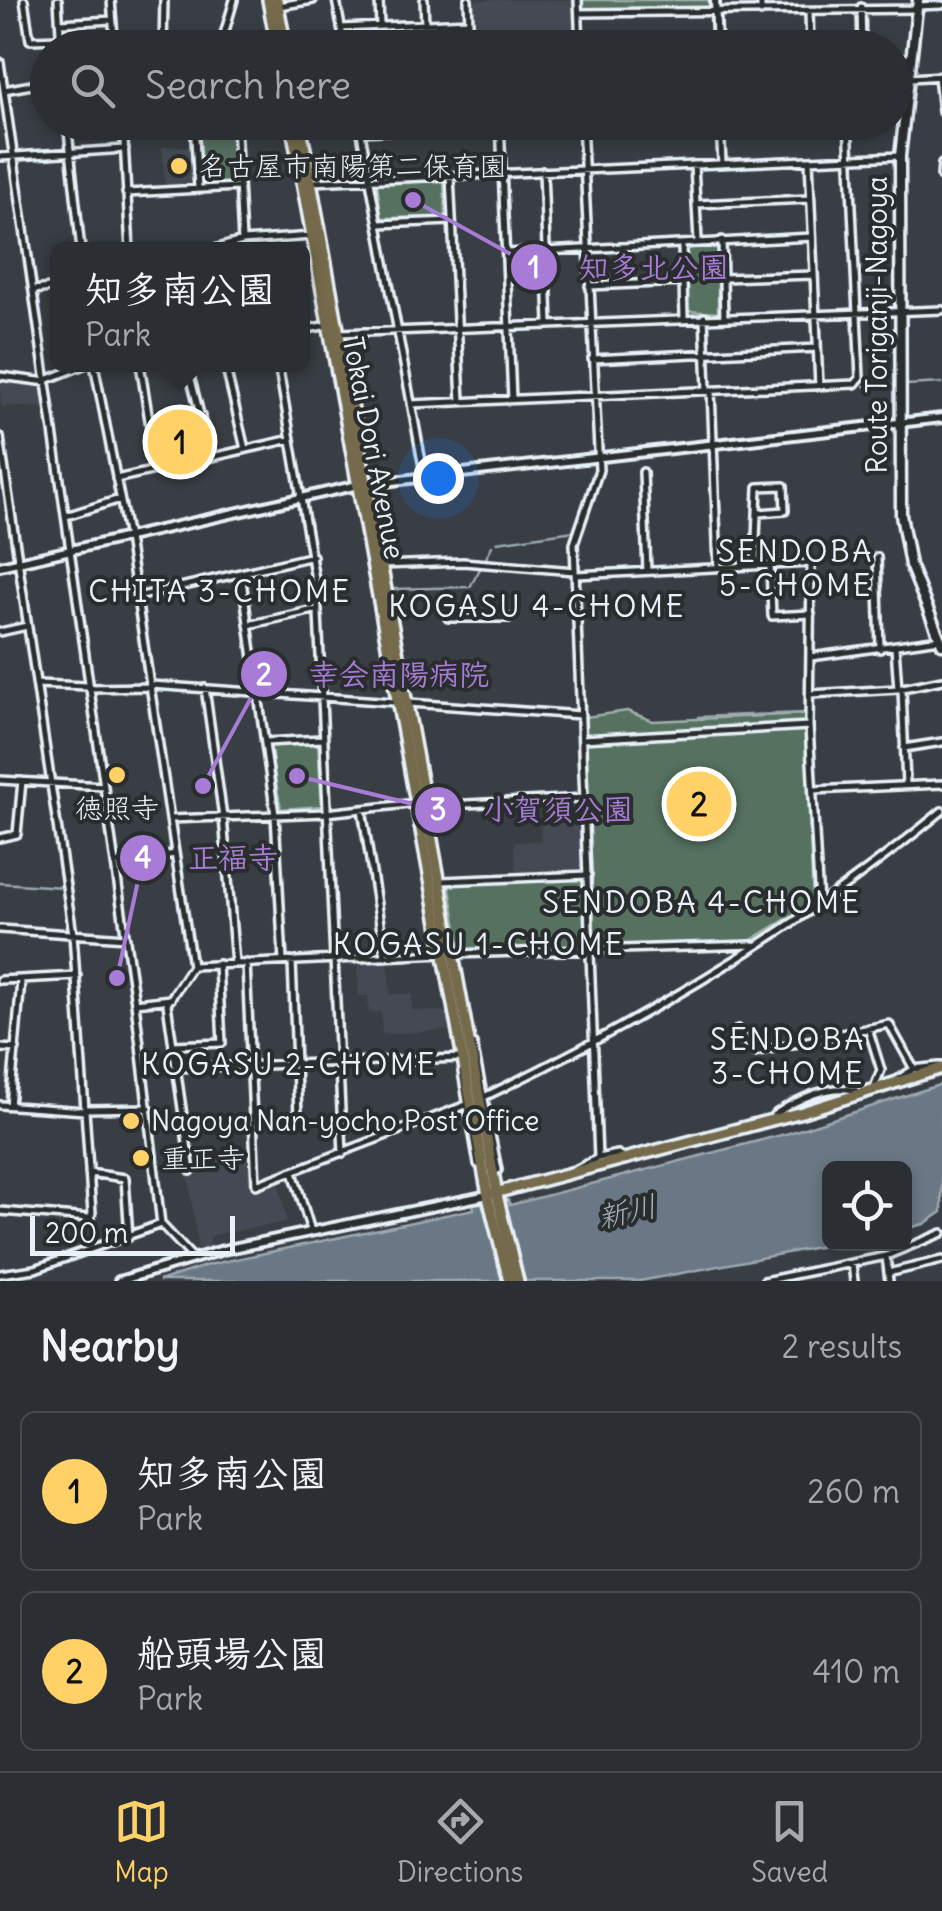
<!DOCTYPE html>
<html lang="en">
<head>
<meta charset="utf-8">
<style>
	:root { --surface:#2b2e33; --page:#33363b; --text:#f1f3f6; --muted:#a6a8ac; --line:#474a4e; --accent:#ffd166 }
	body { margin:0; font-family:Delius,"Klee One",sans-serif; background:var(--page); color:var(--text) }
	.controls { position:absolute; right:30px; bottom:30px; display:grid; overflow:hidden; border-radius:15px; box-shadow:0 5px 15px #0003 }
	.controls button { width:90px; height:90px; display:grid; place-items:center; padding:0; border:0; border-bottom:2px solid var(--line); background:var(--surface); color:var(--text); font:50px sans-serif }
	.scale { position:absolute; left:30px; bottom:25px; width:205px; box-sizing:border-box; padding-left:10px; border:5px solid #e8f1f8; border-top:0; font-size:28px; line-height:35px; white-space:nowrap; color:#e8f1f8; -webkit-text-stroke:8px #2a2d2e; paint-order:stroke }
	.you { position:absolute; left:438px; top:478px; width:35px; height:35px; margin:-25px; border:8px solid #fff; border-radius:50%; background:#1a73e8; box-shadow:0 0 0 15px #1a73e833 }
	.badge { display:grid; place-items:center; width:65px; height:65px; border-radius:50%; background:var(--accent); color:#111; font-size:32px; font-weight:700 }
	.pin { position:absolute; translate:-50% -50%; border:5px solid #fff; box-shadow:0 2px 10px #0006 }
	.popup { position:absolute; left:50px; top:242px; width:260px; height:130px; box-sizing:border-box; display:grid; place-content:center; border-radius:15px; background:var(--surface); filter:drop-shadow(0 2px 8px #0005); font-size:32px; white-space:nowrap; color:var(--muted) }
	.popup b { font-size:38px; color:var(--text) }
	.popup::after { content:''; position:absolute; left:50%; top:100%; margin-left:-20px; border:20px solid transparent; border-top-color:var(--surface) }
	.list { margin:0; padding:0; list-style:none }
	h2 { display:flex; justify-content:space-between; align-items:center; height:130px; margin:0; padding:0 40px; font-size:42px }
	h2 small { font-size:32px; font-weight:400; color:var(--muted) }
	.list li { display:grid; grid-template-columns:65px 1fr auto; gap:30px; align-items:center; box-sizing:border-box; height:160px; margin:0 20px 20px; padding:0 20px; border:2px solid var(--line); border-radius:15px }
	.list b { display:block; font-size:38px; white-space:nowrap }
	.list p { margin:0; font-size:32px; white-space:nowrap; color:var(--muted) }
	.list em { font-size:32px; font-style:normal; color:var(--muted) }
	.icon { flex:none; width:55px; height:55px; fill:none; stroke:currentColor; stroke-width:2; stroke-linecap:round; stroke-linejoin:round }
	.map { position:relative; flex:none; width:942px; height:1281px; overflow:hidden }
	.search { position:absolute; background:var(--surface); box-shadow:0 5px 15px #0003; left:30px; right:30px; top:30px; height:110px; display:flex; align-items:center; gap:25px; box-sizing:border-box; padding:0 35px; border-radius:55px; color:var(--muted); font-size:38px }
	.sheet { height:490px; background:var(--surface) }
	nav { display:flex; justify-content:space-around; align-items:center; box-sizing:border-box; height:140px; border-top:2px solid var(--line); background:var(--surface); font-size:28px; color:var(--muted) }
	nav a { display:grid; justify-items:center; gap:5px }
	nav .on { color:var(--accent) }
	.map>svg:first-child { display:block }
</style>
</head>
<body>
<div class="map">
<svg width="942" height="1281" viewBox="0 0 942 1281">
	<rect width="100%" height="100%" fill="#393e44"/>
	<filter id="ink" filterUnits="userSpaceOnUse"><feTurbulence type="fractalNoise" baseFrequency=".01" numOctaves="2"/><feDisplacementMap in="SourceGraphic" scale="20" xChannelSelector="R" yChannelSelector="G"/><feConvolveMatrix kernelMatrix="1 2 1 2 8 2 1 2 1" color-interpolation-filters="sRGB"/></filter>
	<g filter="url(#ink)">
		<path fill="#444a53" d="M 473,0 L 573,0 L 575,45 L 475,47 Z
			M 180,146 L 193,148 L 195,182 L 165,187 L 162,147 Z
			M 0,381 L 43,387 L 46,408 L 1,406 Z
			M 547,802 L 548,822 L 574,821 L 574,827 L 583,827 L 584,874 L 516,876 L 514,842 L 541,841 L 540,803 Z
			M 388,960 L 390,994 L 412,994 L 412,1010 L 447,1012 L 450,1030 L 382,1034 L 381,1012 L 369,1012 L 368,996 L 359,996 L 357,961 Z
			M 252,1155 L 252,1192 L 279,1183 L 287,1222 L 218,1234 L 211,1236 L 209,1248 L 198,1249 L 188,1174 L 196,1173 L 195,1164 L 209,1163 L 209,1158 Z"/>
		<path fill="#567160" stroke="#9fb1ac" stroke-width="2.5" d="M 581,0 L 709,0 L 709,7 L 584,11 Z
			M 198,123 L 233,123 L 233,184 L 202,182 Z
			M 444,181 L 446,217 L 381,218 L 377,183 Z
			M 697,245 L 718,246 L 718,313 L 687,311 L 685,250 Z
			M 196,420 L 204,456 L 159,463 L 157,430 Z
			M 627,711 L 653,721 L 805,714 L 813,903 L 748,942 L 461,950 L 449,884 L 591,875 L 585,717 Z
			M 318,742 L 322,806 L 281,809 L 269,746 Z"/>
		<path fill="#697884" stroke="#9ca8b2" stroke-width="2.5" d="M 942,1084 L 942,1212 L 924,1224 L 905,1229 L 904,1168 L 830,1168 L 830,1244 L 834,1244 L 640,1281 L 159,1281 L 208,1265 L 474,1209 L 473,1204 L 508,1200 L 510,1205 L 789,1133 Z"/>
		<g fill="none" stroke-linecap="round" stroke-linejoin="round">
			<path stroke="#9ca8b2" stroke-width="2.5" d="M 906,385 L 942,383
				M 864,386 L 891,385
				M 497,542 L 574,531
				M 485,560 L 492,546
				M 395,589 L 470,587 L 480,569
				M 698,717 L 805,713
				M 0,883 L 63,887"/>
			<defs>
				<path id="minor" d="M 24,0 L 30,40 L 61,39
					M 58,0 L 61,48
					M 111,0 L 115,48
					M 336,0 L 345,48
					M 379,0 L 380,26
					M 424,0 L 425,24
					M 468,0 L 470,48
					M 578,0 L 580,48
					M 761,0 L 761,12
					M 279,6 L 313,0
					M 917,6 L 942,5
					M 861,7 L 862,48
					M 809,11 L 810,48
					M 579,13 L 916,9
					M 60,23 L 112,20
					M 341,28 L 469,22
					M 163,48 L 164,0
					M 220,48 L 234,0
					M 0,62 L 135,1003 L 161,1224 L 193,1258
					M 938,76 L 942,112
					M 910,78 L 942,76
					M 4,90 L 48,82
					M 67,122 L 81,250
					M 123,122 L 130,250
					M 194,122 L 198,188
					M 236,122 L 242,241
					M 359,122 L 425,478
					M 500,122 L 512,399
					M 720,122 L 722,163
					M 360,132 L 571,122
					M 0,157 L 125,149
					M 809,160 L 819,386
					M 694,165 L 698,241
					M 543,171 L 549,323
					M 450,176 L 461,401
					M 941,177 L 942,164
					M 311,182 L 900,156
					M 126,193 L 238,187
					M 696,204 L 810,199
					M 378,224 L 452,221
					M 722,240 L 724,317
					M 682,246 L 684,318
					M 211,250 L 242,241 L 312,236
					M 506,253 L 812,237
					M 723,278 L 814,275
					M 589,286 L 683,282
					M 34,290 L 58,287
					M 704,317 L 707,389
					M 302,330 L 328,325
					M 339,333 L 942,310
					M 592,359 L 817,348
					M 94,364 L 128,538 L 192,966 L 167,1004 L 191,1171
					M 140,364 L 157,470
					M 187,364 L 211,457
					M 225,364 L 245,449
					M 278,364 L 317,591 L 343,1153
					M 0,376 L 47,382
					M 46,380 L 87,364
					M 711,390 L 718,567
					M 411,404 L 855,384 L 860,378 L 848,122
					M 151,429 L 201,416
					M 0,437 L 73,934 L 92,1213 L 90,1218 L 0,1211
					M 643,472 L 647,571
					M 116,479 L 291,439
					M 66,516 L 120,499
					M 877,557 L 880,649
					M 381,565 L 463,562 L 575,571
					M 755,565 L 758,487 L 784,486 L 785,511 L 758,513
					M 770,565 L 772,616 L 811,614
					M 241,573 L 275,815 L 283,961
					M 576,575 L 811,563 L 809,726 L 819,904
					M 137,597 L 313,556
					M 448,618 L 509,618
					M 248,625 L 318,609
					M 0,632 L 27,626
					M 895,647 L 898,689
					M 811,657 L 940,639
					M 36,684 L 88,686
					M 151,685 L 581,715
					M 89,688 L 150,687
					M 205,688 L 223,817 L 235,964
					M 902,689 L 906,785
					M 810,694 L 898,689 L 942,680
					M 582,739 L 809,726
					M 265,742 L 322,739
					M 904,748 L 942,742
					M 0,780 L 104,786
					M 813,790 L 942,784
					M 428,806 L 585,798
					M 362,809 L 385,956
					M 170,819 L 326,813 L 417,803
					M 0,838 L 17,834 L 22,781
					M 115,864 L 175,854
					M 441,881 L 588,875
					M 0,929 L 126,938
					M 454,954 L 754,945
					M 292,961 L 298,1116
					M 246,963 L 256,1185 L 466,1105
					M 192,966 L 443,954
					M 0,980 L 77,976
					M 135,1003 L 171,999
					M 868,1028 L 881,1070 L 873,1090
					M 738,1029 L 754,1052 L 889,1024 L 914,1069 L 939,1066
					M 473,1044 L 498,1170
					M 173,1045 L 222,1043 L 218,964
					M 0,1048 L 16,1049
					M 176,1068 L 462,1058
					M 462,1072 L 478,1164
					M 892,1083 L 914,1069
					M 486,1096 C 647,1019 804,925 942,811
					M 0,1105 L 85,1111
					M 10,1106 L 21,981
					M 85,1109 L 149,1108
					M 775,1119 L 774,1115 C 796,1100 833,1081 860,1092
					M 598,1158 L 618,1154 L 627,1160
					M 575,1170 L 598,1158 L 574,544 L 599,470 L 582,122
					M 293,1172 L 311,1231
					M 89,1173 L 125,1178 L 129,1237
					M 886,1256 L 889,1281
					M 852,1264 L 854,1281
					M 888,1273 L 942,1260
					M 0,1274 L 35,1269 L 161,1224
					M 764,1281 L 886,1256 L 942,1233"/>
				<path id="tertiary" d="M 715,0 L 717,48
					M 894,59 L 911,59
					M 0,566 L 358,485 L 942,418
					M 119,1281 L 223,1250 L 488,1195"/>
				<path id="secondary" d="M 918,0 L 900,156 L 901,515 L 910,565 L 942,644"/>
				<path id="primary" d="M 268,0 L 277,48
					M 277,0 L 286,48
					M 291,122 L 489,1201 L 509,1281
					M 300,122 L 498,1199 L 518,1281
					M 491,1194 L 802,1112 L 942,1068"/>
			</defs>
			<use href="#minor" stroke="#e8f1f8" stroke-width="12"/>
			<use href="#tertiary" stroke="#e8f1f8" stroke-width="14"/>
			<use href="#secondary" stroke="#e8f1f8" stroke-width="15"/>
			<use href="#primary" stroke="#e8f1f8" stroke-width="16"/>
			<use href="#minor" stroke="#2a2d2e" stroke-width="5"/>
			<use href="#tertiary" stroke="#2a2d2e" stroke-width="6"/>
			<use href="#secondary" stroke="#2a2d2e" stroke-width="8"/>
			<use href="#primary" stroke="#756b4b" stroke-width="9"/>
		</g>
	</g>
	<g fill="#ffd166" stroke="#2a2d2e" stroke-width="4">
		<circle cx="179" cy="166" r="10"/>
		<circle cx="117" cy="775" r="10"/>
		<circle cx="131" cy="1121" r="10"/>
		<circle cx="141" cy="1158" r="10"/>
	</g>
	<g text-anchor="middle" dominant-baseline="central" stroke-width="8" stroke-linejoin="round" paint-order="stroke">
		<g font-size="28" fill="#e8f1f8" stroke="#2a2d2e" text-anchor="start">
			<text x="199" y="166">名古屋市南陽第二保育園</text>
			<text x="117" y="808" text-anchor="middle">徳照寺</text>
			<text x="151" y="1121">Nagoya Nan-yocho Post Office</text>
			<text x="161" y="1158">重正寺</text>
		</g>
		<g font-size="28" fill="#e8f1f8" stroke="#2a2d2e">
			<text transform="translate(877 325) rotate(-90)">Route Toriganji-Nagoya</text>
			<text transform="translate(374 448) rotate(79)">Tokai Dori Avenue</text>
		</g>
		<g font-size="30" letter-spacing="2.5" fill="#e8f1f8" stroke="#2a2d2e">
			<text x="796" y="551">SENDOBA<tspan x="796" dy="34">5-CHOME</tspan></text>
			<text x="220" y="591">CHITA 3-CHOME</text>
			<text x="537" y="606">KOGASU 4-CHOME</text>
			<text x="702" y="902">SENDOBA 4-CHOME</text>
			<text x="479" y="944">KOGASU 1-CHOME</text>
			<text x="788" y="1039">SENDOBA<tspan x="788" dy="34">3-CHOME</tspan></text>
			<text x="289" y="1064">KOGASU 2-CHOME</text>
		</g>
		<g font-size="30" font-style="italic" fill="#a8b4be" stroke="#2a2d2e">
			<text transform="translate(627 1211) rotate(-13)">新川</text>
		</g>
	</g>
	<path fill="none" stroke="#a77bd6" stroke-width="4" d="M413 200L534 267M203 786L264 674M297 776L438 810M117 978L143 858"/>
	<g fill="#a77bd6" stroke="#2a2d2e" stroke-width="4">
		<circle cx="413" cy="200" r="10"/>
		<circle cx="203" cy="786" r="10"/>
		<circle cx="297" cy="776" r="10"/>
		<circle cx="117" cy="978" r="10"/>
		<circle cx="534" cy="267" r="25"/>
		<circle cx="264" cy="674" r="25"/>
		<circle cx="438" cy="810" r="25"/>
		<circle cx="143" cy="858" r="25"/>
	</g>
	<g font-size="30" text-anchor="middle" font-weight="bold" fill="#fff">
		<text x="534" y="278">1</text>
		<text x="264" y="685">2</text>
		<text x="438" y="820">3</text>
		<text x="143" y="868">4</text>
	</g>
	<g font-size="30" text-anchor="middle" font-weight="bold" fill="#a77bd6" stroke="#2a2d2e" stroke-width="8" stroke-linejoin="round" paint-order="stroke">
		<text x="654" y="278">知多北公園</text>
		<text x="399" y="685">幸会南陽病院</text>
		<text x="558" y="820">小賀須公園</text>
		<text x="233" y="868">正福寺</text>
	</g>
</svg>
<div class="controls">
<button><svg class="icon" aria-label="locate" viewBox="0 0 24 24"><circle cx="12" cy="12" r="6"/><path d="M12 2v4M12 18v4M2 12h4M18 12h4"/></svg></button>
</div>
<div class="scale">200 m</div>
<div class="you"></div>
<div class="pin badge" style="left:180px;top:442px">1</div>
<div class="popup"><b>知多南公園</b>Park</div>
<div class="pin badge" style="left:699px;top:804px">2</div>
<div class="search"><svg class="icon" aria-label="search" viewBox="0 0 24 24"><circle cx="10" cy="10" r="6"/><path d="M15 15l6 6"/></svg>Search here</div>
</div>
<section class="sheet">
<h2>Nearby<small>2 results</small></h2>
<ul class="list">
<li><span class="badge">1</span><div><b>知多南公園</b><p>Park</p></div><em>260 m</em></li>
<li><span class="badge">2</span><div><b>船頭場公園</b><p>Park</p></div><em>410 m</em></li>
</ul>
</section>
<nav>
<a class="on"><svg class="icon" aria-label="map" viewBox="0 0 24 24"><path d="M3 6l6-2 6 2 6-2v14l-6 2-6-2-6 2zM9 4v14M15 6v14"/></svg>Map</a>
<a><svg class="icon" aria-label="directions" viewBox="0 0 24 24"><path d="M12 3l9 9-9 9-9-9zM9 14v-3h6M13 9l2 2-2 2"/></svg>Directions</a>
<a><svg class="icon" aria-label="saved" viewBox="0 0 24 24"><path d="M7 4h10v16l-5-4-5 4z"/></svg>Saved</a>
</nav>
</body>
</html>
